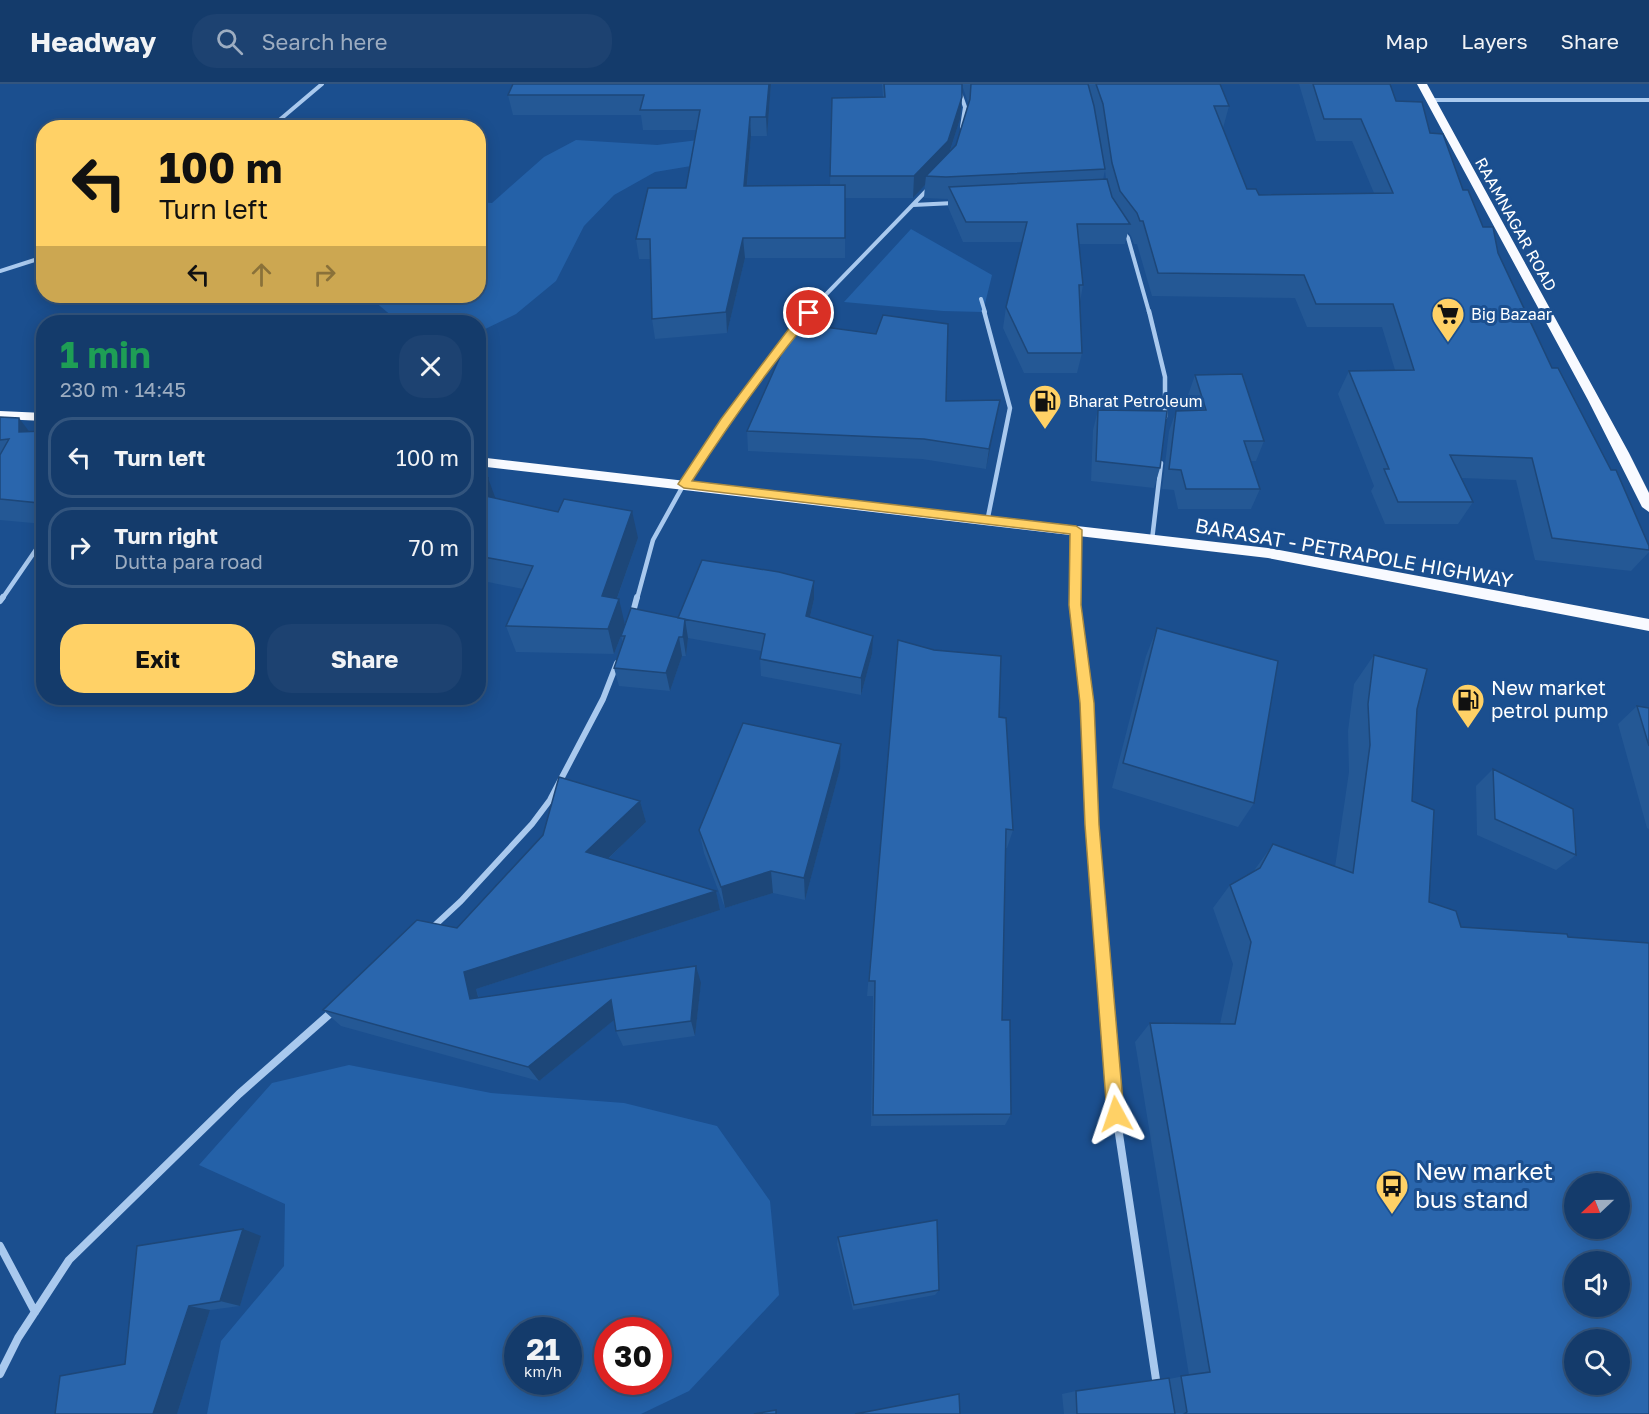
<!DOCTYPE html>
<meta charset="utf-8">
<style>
:root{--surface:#143b6b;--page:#1d4271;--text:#f1f3f6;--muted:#9dadc1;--line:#33557e;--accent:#ffd166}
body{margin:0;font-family:"Golos Text",sans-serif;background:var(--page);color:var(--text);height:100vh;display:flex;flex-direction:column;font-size:22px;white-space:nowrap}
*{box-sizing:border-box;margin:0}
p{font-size:20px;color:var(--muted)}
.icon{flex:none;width:33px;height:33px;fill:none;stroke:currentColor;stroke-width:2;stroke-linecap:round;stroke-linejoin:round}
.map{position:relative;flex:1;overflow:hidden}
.drawer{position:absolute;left:36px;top:231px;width:450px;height:390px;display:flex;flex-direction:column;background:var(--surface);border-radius:24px;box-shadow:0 3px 15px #0003,0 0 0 2px var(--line)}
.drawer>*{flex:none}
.banner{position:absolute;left:36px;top:36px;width:450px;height:183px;border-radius:24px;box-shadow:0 3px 15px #0003,0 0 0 2px var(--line);background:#ffd166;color:#111;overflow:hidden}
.needle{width:39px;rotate:248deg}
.fabs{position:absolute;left:1564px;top:1089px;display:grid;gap:12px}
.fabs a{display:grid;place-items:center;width:66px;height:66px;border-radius:50%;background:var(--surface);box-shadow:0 3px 15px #0003,0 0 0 2px var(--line);font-size:30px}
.speed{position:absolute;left:504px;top:1233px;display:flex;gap:12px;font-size:30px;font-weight:700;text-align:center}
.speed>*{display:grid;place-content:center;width:78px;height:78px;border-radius:50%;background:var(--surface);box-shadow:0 3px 15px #0003,0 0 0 2px var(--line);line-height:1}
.speed small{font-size:15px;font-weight:400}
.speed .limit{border:9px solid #d22;background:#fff;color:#111}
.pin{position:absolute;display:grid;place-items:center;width:51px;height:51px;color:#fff;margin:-26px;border:3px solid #fff;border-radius:50%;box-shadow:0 2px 6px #0007}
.me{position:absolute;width:66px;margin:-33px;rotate:355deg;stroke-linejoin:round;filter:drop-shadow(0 0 4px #0008)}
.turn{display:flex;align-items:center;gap:21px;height:126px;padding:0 24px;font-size:27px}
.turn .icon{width:78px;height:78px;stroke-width:2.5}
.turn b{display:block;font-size:42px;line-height:51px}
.lanes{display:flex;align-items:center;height:57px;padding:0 24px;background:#0003;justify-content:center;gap:30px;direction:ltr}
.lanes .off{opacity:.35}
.round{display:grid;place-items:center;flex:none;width:63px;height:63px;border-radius:24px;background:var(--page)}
.head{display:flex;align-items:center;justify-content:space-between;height:102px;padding:0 24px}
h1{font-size:36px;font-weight:700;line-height:45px;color:#1e9e55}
.primary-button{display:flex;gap:12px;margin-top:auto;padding:12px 24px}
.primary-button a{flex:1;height:69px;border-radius:24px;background:var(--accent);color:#111;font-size:24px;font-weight:700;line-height:69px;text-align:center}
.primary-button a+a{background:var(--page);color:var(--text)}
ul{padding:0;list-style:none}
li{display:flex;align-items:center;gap:18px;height:81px;margin:0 12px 9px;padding:0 12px;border:3px solid var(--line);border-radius:24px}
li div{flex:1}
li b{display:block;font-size:22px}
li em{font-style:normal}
header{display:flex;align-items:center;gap:36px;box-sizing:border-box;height:84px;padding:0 30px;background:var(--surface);border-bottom:2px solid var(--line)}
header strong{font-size:28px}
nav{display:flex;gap:33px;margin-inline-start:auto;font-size:21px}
.search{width:420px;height:54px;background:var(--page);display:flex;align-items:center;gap:15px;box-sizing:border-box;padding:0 21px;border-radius:24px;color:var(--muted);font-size:22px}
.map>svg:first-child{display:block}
.green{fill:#2461a8;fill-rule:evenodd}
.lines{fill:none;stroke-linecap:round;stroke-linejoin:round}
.minor-far3{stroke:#a9c9ee;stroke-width:4}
.minor-far2{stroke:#a9c9ee;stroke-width:4.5}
.minor-far1{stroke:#a9c9ee;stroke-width:6}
.minor{stroke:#a9c9ee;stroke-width:8}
.trunk{fill:#f8faff;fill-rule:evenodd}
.wall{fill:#245895;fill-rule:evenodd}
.shaded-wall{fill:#1d4779}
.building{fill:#2a66ad;stroke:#1d4779;stroke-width:1.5;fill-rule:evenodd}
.route{fill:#ffd166;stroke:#a68842;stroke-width:1.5}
.labels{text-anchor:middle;stroke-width:6;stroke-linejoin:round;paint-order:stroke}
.far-street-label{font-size:16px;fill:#fff;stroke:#1b4f8f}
.far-poi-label{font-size:16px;fill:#fff;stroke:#1b4f8f;text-anchor:start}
.street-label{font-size:20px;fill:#fff;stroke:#1b4f8f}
.poi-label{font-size:20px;fill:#fff;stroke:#1b4f8f;text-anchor:start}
.near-poi-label{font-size:24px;fill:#fff;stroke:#1b4f8f;text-anchor:start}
</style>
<header>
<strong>Headway</strong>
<div class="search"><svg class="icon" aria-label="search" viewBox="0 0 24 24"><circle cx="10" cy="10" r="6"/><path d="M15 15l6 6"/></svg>Search here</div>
<nav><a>Map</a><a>Layers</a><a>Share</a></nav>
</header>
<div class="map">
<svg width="1649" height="1330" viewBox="0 0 1649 1330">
<rect width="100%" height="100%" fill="#1b4f8f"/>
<path class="green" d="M707,55L739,74L655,88L614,111L584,142L556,197L516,230L479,248L478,238H399L368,212H478L479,118L492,119L544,73L576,56L657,61Z
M911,145L992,191L983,228L943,227L844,218Z
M349,981L491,1009L624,1019L717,1042L770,1117L779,1211L689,1307L641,1330H207L221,1257L284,1182L285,1120L199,1081L272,999ZM518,1246H568V1298H518ZM608,1246H658V1298H608Z"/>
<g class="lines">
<path class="minor-far3" d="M957,0L965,23L962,43
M1430,16H1649
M270,44L322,0
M913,121L954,119
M1122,146L1128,154L1149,228
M0,187L44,173
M981,215L985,228
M809,228L930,103"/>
<path class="minor-far2" d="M984,227L1010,324L987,438
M1149,227L1165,293V333
M1152,456L1161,379
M2,515L44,454
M637,515L653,456L684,400L725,338L794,244L811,227
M1075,515L1076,446"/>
<path class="minor-far1" d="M1075,513L1087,619L1092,741L1103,876
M0,517L3,513
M632,532L637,513
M433,843L461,817L532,740L550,716L603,615L617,579"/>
<path class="minor" d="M1103,874L1116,1030L1157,1302
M0,1162L35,1228
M0,1290L18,1254L69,1176L239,1010L333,927"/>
<path class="trunk" d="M1417,0H1427L1629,369L1649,409V428L1642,423L1588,316Z
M0,327L44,329V337L0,335Z
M478,373L1268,464L1649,535V547L1268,474L478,382Z"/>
</g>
<path class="wall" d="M771,0L767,52H751L747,102L830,101L832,14L883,13L882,0H1220L1229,22L1223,44L1247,105L1259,111L1374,109L1352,57H1316L1299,0H1390L1396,17L1430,49L1463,106L1483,143L1498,169L1552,284L1649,462V468L1631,487L1535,476L1516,396L1462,394L1473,418L1458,440H1385L1371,407L1374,402L1338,310L1349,287L1395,286L1382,243H1307L1295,214L1152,212L1137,160H1134L1131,152L1128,148L1125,160H1079L1083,201L1080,218L1082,269L1077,289H1024L1003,244L1006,223L1022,158H963L948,123V115L924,114L925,101L913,114H845V174H745L727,249L655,255L652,235L651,175H639L636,155L686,104L696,46H643L641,31H513L508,11ZM963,4L969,21L956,61L950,67L960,35ZM1105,86L1106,95L1103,96Z
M1195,291L1264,357L1256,377H1251L1260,405L1251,425H1178L1174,406L1162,405L1169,347L1176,327H1192L1188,311Z
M1000,316L986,385L922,375L748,367L747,347L946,317Z
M1098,326L1160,384L1154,404L1091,397L1093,346Z
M0,333L29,347H44V440L0,436Z
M478,393L495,414L638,454L617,515L625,541L814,515L810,533L872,570L861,611L761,592L760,575L761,567L688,554L686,572H682L670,607L619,602L614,584L623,559L621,552L614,570L516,568L506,542L523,505L478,496Z
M1157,544L1254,719L1238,743L1112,704L1146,572Z
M898,556L999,633L1013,746L1007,764H1006L1002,936L1011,1030L1005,1041L871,1042L873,912H867Z
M1374,571L1417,625L1412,717L1429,818L1461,843L1568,853L1649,1330H1064L1062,1310L1076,1307L1169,1295L1189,1291L1135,958L1150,939L1220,940L1233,880L1213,824L1230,801L1253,788L1273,760L1335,783L1349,688L1348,647L1354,600Z
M1637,622L1649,624V745L1647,744L1618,640Z
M841,660L840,685L805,816L773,809L725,824L704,769L699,746Z
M1493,685L1576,771L1556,786L1477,751L1476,702Z
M640,717L646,738L608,775L716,807L720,826L476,905L479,914L701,899L695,952L623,962L616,947L614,936L539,997L341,942L323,926L457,844Z
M261,1152L240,1222L210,1226L177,1330H55L125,1280Z
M838,1153L939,1206L935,1211L853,1226L837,1160Z"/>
<path class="shaded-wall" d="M769,0H771L767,52L766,33Z
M962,13L960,35L946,79L926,92L925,101L913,114L914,92Z
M750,33L751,52L745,122L744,102Z
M743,154L745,174L727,249L726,228Z
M1000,316L996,336L986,385L989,365Z
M19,334L37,358L19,348Z
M488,394L498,421L481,411Z
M632,427L638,454L609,537L602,512Z
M814,497V515L806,550V532Z
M619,515L625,541L614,570L608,545Z
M685,535L688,554L686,572L683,553Z
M873,552L872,570L861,611V594Z
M679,553L682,572L670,607L666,589Z
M841,660L840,685L805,816L804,794Z
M640,717L646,738L594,788L586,768Z
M771,787L773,809L725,824L721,803Z
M716,807L720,826L476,905L483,932L470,915L464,888Z
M696,882L701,899L695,952L691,937Z
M611,916L619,932L539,997L528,983Z
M243,1145L261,1152L240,1222L220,1217Z
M189,1222L210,1226L177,1330H153Z"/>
<path class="building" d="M513,0H769L766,33H750L744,102L845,101V154H743L726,228L652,235L650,155H636L648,104H686L700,26H640L644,11H508Z
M884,0H962V13L948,57L914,92H830L832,14L885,13Z
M971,0H1088L1094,22L1105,85L946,93L926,92L956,61L970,15Z
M1096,0H1220L1229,22H1214L1247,105H1256L1259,111L1393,109L1361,35H1324L1313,0H1390L1396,17L1422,18L1430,49L1443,50L1463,106H1468L1483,143H1493L1498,169L1552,284H1558L1611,386H1616L1649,462V466L1552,454L1532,374L1450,371L1473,418H1398L1384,385H1389L1349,287L1414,286L1393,220H1316L1304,191L1158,189L1143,137H1140L1137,129L1120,107L1112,79L1103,20Z
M1107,95L1112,113L1130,140H1077L1083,201H1079L1082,269H1028L1006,223L1027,138H966L949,103Z
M883,231L948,240L946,317L1000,316L989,365L924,355L747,347L795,239L876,250Z
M1242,290L1264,357H1244L1260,405H1186L1181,386L1169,385L1176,327L1206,326L1195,291Z
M1098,326L1167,327L1160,384L1096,377Z
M0,333L19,334V348L44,347V421H38L39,419L0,415V371L9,355L0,356Z
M478,393L488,394L481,411L558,428L564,415L632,427L602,512L619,515L608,545L506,542L533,482L478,472Z
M702,476L779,488L814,497L806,532L873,552L861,594L760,575L765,550L678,534Z
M631,524L685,535L683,553H679L666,589L614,584L625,552H621Z
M1157,544L1278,577L1254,719L1123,679Z
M898,556L934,566L1001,572L999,633L1006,634L1013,746L1006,745L1002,936H1010L1011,1030L873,1031L875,897H869Z
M1374,571L1427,585L1417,625L1412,717L1434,726L1429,818L1456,827L1461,843L1567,850L1568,853L1649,859V1330H1184L1187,1328L1181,1292L1210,1288L1150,939L1235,940L1251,858L1230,801L1260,784L1273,760L1353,789L1370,661L1368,620ZM1575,1100H1620V1144H1575ZM1575,1178H1620V1222H1575ZM1575,1256H1620V1300H1575Z
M1637,622L1649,624V662Z
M743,639L841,660L804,794L771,787L721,803L699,746Z
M1493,685L1573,725L1576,771L1495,735Z
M559,693L640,717L586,768L716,807L464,888L470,915L696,882L691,937L616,947L611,916L528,983L323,926L417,836L457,844L543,751Z
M937,1136L939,1206L854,1221L838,1153Z
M243,1145L220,1217L189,1222L153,1330H55L60,1292L125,1280L137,1162Z
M1169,1294L1175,1330H1077L1076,1307Z
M959,1310L960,1330H855Z
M776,1326V1330H754Z"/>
<path class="route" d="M806,227L814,229C770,283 730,338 692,397L1076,442L1082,446L1081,521L1094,619L1099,741L1124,1030L1122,1036L1116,1038L1110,1036L1107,1030L1085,741L1080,619L1069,521L1070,450L684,404L678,400L721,335L791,242Z"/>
<defs>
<symbol id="supermarket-pin" viewBox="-11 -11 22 30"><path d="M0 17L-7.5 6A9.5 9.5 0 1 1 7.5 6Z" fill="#ffd166" stroke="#1b4f8f"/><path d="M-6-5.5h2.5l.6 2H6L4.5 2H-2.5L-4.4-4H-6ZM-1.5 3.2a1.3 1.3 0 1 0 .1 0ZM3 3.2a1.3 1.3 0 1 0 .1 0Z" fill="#111"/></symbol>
<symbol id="fuel-pin" viewBox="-11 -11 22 30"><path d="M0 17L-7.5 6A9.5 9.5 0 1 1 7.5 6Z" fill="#ffd166" stroke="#1b4f8f"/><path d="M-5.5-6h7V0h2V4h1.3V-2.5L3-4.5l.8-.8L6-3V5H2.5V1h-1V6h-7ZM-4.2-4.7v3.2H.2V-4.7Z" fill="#111"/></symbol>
<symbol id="bus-pin" viewBox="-11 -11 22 30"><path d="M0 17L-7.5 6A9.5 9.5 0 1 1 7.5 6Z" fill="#ffd166" stroke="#1b4f8f"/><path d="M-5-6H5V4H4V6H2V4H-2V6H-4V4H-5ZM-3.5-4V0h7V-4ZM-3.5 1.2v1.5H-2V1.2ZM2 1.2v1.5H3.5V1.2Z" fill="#111"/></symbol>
</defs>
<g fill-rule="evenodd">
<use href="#supermarket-pin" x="1429" y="211" width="38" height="52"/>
<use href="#fuel-pin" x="1026" y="298" width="38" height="52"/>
<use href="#fuel-pin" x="1449" y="597" width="38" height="52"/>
<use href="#bus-pin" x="1373" y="1083" width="38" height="52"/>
</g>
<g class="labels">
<g class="far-street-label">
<text transform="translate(1516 140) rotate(61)" y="6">RAAMNAGAR ROAD</text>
</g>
<g class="far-poi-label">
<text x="1471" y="236">Big Bazaar</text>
<text x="1068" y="323">Bharat Petroleum</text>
</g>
<g class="street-label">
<text transform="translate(1354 469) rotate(10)" y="7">BARASAT - PETRAPOLE HIGHWAY</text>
</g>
<g class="poi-label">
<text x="1491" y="611">New market<tspan x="1491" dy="23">petrol pump</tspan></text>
</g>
<g class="near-poi-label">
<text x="1415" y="1096">New market<tspan x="1415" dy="28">bus stand</tspan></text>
</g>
</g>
</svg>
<div class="fabs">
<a><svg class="needle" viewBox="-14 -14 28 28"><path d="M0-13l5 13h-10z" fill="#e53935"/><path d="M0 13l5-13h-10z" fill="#9dadc1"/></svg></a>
<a><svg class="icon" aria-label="sound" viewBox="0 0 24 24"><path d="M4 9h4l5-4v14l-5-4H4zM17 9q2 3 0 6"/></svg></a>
<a><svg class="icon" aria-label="search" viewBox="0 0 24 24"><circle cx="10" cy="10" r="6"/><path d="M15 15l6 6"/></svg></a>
</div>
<div class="speed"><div>21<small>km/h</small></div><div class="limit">30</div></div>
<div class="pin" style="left:809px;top:229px;background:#d93025"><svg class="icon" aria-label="arrive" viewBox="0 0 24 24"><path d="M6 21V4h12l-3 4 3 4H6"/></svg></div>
<svg class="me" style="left:1116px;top:1030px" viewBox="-20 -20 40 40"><path d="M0-17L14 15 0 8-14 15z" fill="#ffd166" stroke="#fff" stroke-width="4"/></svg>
<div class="banner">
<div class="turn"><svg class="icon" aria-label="left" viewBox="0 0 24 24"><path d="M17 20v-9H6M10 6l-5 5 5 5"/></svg><div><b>100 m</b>Turn left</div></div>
<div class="lanes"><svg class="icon" aria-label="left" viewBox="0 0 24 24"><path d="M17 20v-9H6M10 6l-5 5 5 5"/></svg><svg class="icon off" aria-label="ahead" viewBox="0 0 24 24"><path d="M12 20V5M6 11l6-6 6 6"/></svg><svg class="icon off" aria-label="right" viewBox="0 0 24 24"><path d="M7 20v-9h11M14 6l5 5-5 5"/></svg></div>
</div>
<section class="drawer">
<div class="head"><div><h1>1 min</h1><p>230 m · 14:45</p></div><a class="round"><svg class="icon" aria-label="close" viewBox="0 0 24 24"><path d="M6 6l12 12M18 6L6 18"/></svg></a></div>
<ul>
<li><svg class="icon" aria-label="left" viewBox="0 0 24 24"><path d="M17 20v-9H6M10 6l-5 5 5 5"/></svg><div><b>Turn left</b></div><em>100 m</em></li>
<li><svg class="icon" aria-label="right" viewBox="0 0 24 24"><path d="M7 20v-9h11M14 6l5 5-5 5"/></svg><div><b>Turn right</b><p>Dutta para road</p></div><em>70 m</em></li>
</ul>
<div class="primary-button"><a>Exit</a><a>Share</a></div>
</section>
</div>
